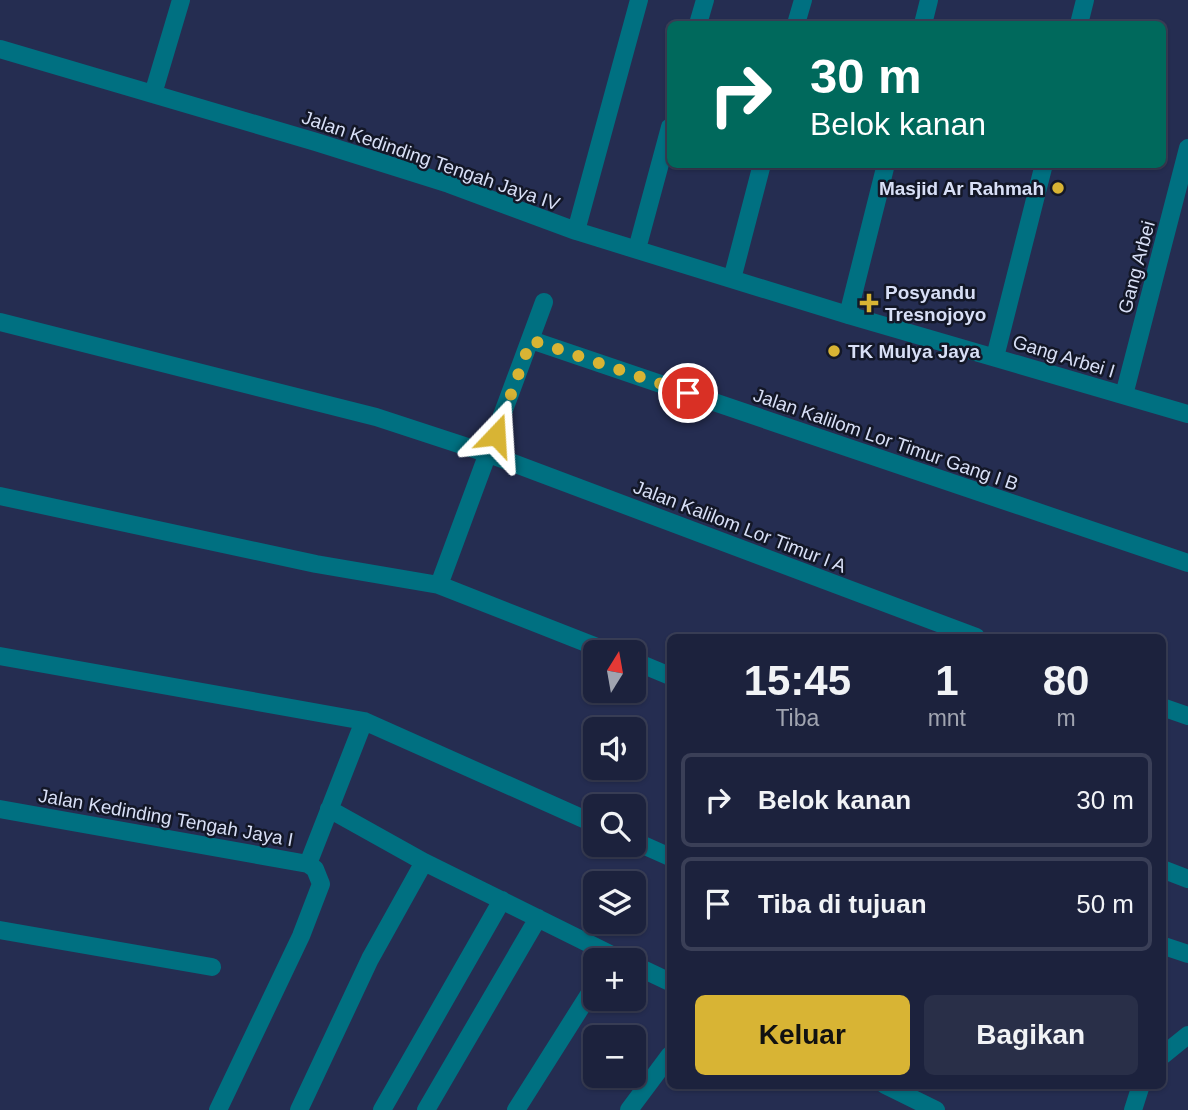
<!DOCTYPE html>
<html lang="id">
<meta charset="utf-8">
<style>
:root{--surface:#1c223d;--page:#292f48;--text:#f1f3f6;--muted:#a0a4b0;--line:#3a3f57;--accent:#d8b434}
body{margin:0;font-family:Helvetica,sans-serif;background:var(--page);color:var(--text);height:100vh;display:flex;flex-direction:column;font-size:26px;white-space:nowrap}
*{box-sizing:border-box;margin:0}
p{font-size:23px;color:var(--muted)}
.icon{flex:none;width:38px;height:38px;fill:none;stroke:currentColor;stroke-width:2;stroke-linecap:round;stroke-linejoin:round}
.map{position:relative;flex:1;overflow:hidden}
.side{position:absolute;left:667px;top:634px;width:499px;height:455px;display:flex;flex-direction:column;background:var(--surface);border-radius:10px;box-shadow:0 2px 5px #0004,0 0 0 2px var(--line)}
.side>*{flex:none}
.banner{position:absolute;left:667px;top:21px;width:499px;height:147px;border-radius:10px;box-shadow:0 2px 5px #0004,0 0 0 2px var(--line);background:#00695c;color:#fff;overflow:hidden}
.needle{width:46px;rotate:11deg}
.fabs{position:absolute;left:583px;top:640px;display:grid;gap:14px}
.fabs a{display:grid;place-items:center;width:63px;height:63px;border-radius:10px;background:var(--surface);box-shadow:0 2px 5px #0004,0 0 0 2px var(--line);font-size:35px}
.pin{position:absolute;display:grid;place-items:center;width:60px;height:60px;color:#fff;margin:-30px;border:4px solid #fff;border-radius:50%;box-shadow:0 2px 7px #0007}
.me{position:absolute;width:77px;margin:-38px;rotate:20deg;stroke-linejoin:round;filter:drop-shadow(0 0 5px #0008)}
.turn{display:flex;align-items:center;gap:24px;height:147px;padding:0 28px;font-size:32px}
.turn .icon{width:91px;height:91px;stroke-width:2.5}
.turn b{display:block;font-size:49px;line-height:60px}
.eta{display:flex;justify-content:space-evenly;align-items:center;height:119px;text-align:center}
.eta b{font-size:42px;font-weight:700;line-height:49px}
.primary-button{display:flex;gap:14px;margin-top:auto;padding:14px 28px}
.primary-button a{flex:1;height:80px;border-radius:10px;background:var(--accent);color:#111;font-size:28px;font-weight:700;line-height:80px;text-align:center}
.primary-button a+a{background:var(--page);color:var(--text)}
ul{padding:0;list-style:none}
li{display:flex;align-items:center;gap:21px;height:94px;margin:0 14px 10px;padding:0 14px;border:4px solid var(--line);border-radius:10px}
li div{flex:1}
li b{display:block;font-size:26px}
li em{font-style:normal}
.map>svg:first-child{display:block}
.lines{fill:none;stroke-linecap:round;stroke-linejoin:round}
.minor{stroke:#007081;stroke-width:18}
.route{stroke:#d8b434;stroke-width:12;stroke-dasharray:0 21.6}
.poi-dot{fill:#d8b434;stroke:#131727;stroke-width:2.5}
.labels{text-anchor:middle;stroke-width:5;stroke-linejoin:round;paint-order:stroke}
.street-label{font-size:19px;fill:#d8dff6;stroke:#131727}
.poi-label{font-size:19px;font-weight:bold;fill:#d8dff6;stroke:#131727;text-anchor:start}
</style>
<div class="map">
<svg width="1188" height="1110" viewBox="0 0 1188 1110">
<rect width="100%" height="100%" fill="#252d51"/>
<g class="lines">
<path class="minor" d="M698,24L705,0
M796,24L803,0
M923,24L929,0
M1079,24L1085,0
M0,49L316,142L449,184L576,231L848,315L1188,414
M153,94L181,0
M576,231L639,0
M637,249L670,127
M732,279L762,164
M848,315L886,164
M0,322L376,417L489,454L976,637
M531,340L1188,563
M995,357L1044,164
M1124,395L1188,148
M0,496L316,564L439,585L612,653
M439,585L544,302
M0,656L364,721L595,824
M634,661L670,676
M1162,707L1188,716
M0,809L308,864
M329,809L424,862L624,961
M634,841L670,857
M308,864L364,721
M1162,869L1188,879
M0,930L212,967
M1164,946L1188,954
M634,965L670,982
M1162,1056L1188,1035
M885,1085L936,1110
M218,1110L301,936L321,884L315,869L308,864
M299,1110L370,959L424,862
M382,1110L502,900
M426,1110L538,918
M516,1110L595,985
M629,1110L670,1055
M1133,1110L1141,1085"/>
</g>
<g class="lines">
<path class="route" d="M496,435L531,340L688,393"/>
</g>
<g class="poi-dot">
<circle cx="1058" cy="188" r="7"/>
<path d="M865.5 292.5h7v7h7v7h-7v7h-7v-7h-7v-7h7z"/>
<circle cx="834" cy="351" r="7"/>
</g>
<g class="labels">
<g class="street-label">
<text transform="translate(431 160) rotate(19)" y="7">Jalan Kedinding Tengah Jaya IV</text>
<text transform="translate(1136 267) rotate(-75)" y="7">Gang Arbei</text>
<text transform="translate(1064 356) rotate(17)" y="7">Gang Arbei I</text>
<text transform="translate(886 439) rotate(19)" y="7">Jalan Kalilom Lor Timur Gang I B</text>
<text transform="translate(740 526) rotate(21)" y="7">Jalan Kalilom Lor Timur I A</text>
<text transform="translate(166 817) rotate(10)" y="7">Jalan Kedinding Tengah Jaya I</text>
</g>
<g class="poi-label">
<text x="1044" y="195" text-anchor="end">Masjid Ar Rahmah</text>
<text x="885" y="299">Posyandu<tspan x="885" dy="22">Tresnojoyo</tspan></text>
<text x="848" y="358">TK Mulya Jaya</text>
</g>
</g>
</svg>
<div class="fabs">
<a><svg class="needle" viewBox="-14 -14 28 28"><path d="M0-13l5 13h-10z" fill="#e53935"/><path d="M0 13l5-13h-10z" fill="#a0a4b0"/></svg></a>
<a><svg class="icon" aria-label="sound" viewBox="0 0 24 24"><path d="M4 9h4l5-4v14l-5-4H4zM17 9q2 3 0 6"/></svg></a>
<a><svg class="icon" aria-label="search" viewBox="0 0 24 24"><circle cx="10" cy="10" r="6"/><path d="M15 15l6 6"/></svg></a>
<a><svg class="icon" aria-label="layers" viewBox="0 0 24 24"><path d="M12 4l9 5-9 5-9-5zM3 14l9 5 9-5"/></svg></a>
<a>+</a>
<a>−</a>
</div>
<div class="pin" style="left:688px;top:393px;background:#d93025"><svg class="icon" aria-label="arrive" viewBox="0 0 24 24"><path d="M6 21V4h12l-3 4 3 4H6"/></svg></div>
<svg class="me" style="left:496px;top:435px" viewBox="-20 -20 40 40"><path d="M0-17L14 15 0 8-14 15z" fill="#d8b434" stroke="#fff" stroke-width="4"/></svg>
<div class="banner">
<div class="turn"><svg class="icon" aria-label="right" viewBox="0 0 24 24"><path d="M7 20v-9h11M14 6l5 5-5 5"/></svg><div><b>30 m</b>Belok kanan</div></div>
</div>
<section class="side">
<div class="eta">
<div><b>15:45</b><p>Tiba</p></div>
<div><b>1</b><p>mnt</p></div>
<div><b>80</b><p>m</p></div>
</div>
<ul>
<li><svg class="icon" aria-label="right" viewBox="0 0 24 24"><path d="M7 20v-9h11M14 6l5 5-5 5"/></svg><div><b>Belok kanan</b></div><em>30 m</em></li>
<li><svg class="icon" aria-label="arrive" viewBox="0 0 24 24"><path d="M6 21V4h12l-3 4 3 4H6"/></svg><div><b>Tiba di tujuan</b></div><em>50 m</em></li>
</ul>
<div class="primary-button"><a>Keluar</a><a>Bagikan</a></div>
</section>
</div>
